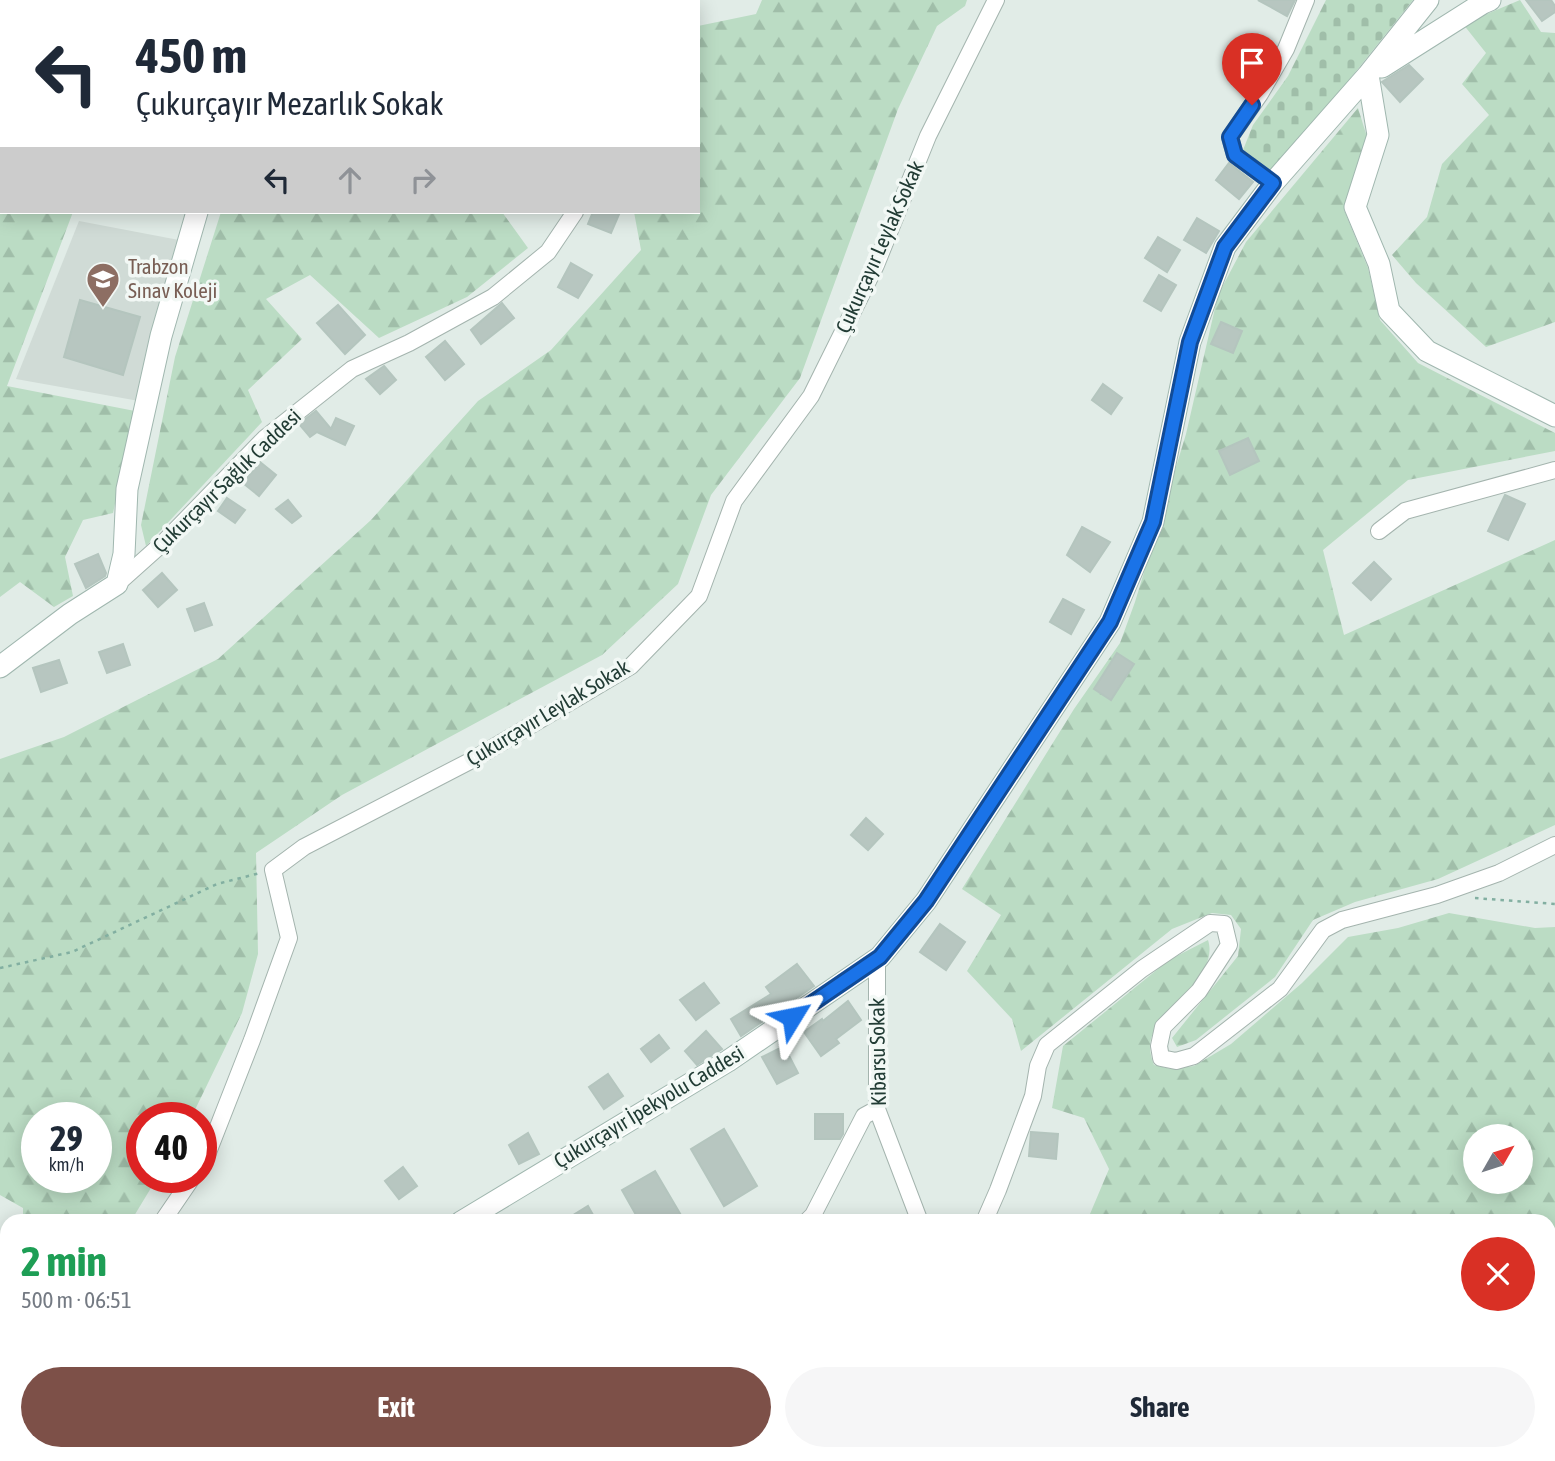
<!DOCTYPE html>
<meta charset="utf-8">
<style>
:root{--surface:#fff;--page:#f6f6f7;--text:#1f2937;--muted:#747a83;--accent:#7d5048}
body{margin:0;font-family:"Asap Condensed",sans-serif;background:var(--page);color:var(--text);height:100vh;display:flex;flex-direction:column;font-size:26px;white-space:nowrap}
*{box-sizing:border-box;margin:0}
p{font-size:23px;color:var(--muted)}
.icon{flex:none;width:38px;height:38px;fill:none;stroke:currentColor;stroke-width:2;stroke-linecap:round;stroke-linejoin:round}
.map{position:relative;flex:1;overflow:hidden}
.panel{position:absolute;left:0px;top:1214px;width:1556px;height:247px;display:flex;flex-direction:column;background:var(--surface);border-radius:21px 21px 0 0;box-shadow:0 4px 18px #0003}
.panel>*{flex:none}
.top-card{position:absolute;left:0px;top:0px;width:700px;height:214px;box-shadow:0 4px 18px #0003;background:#fff;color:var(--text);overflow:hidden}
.needle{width:46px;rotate:51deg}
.buttons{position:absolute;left:1463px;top:1124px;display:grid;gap:14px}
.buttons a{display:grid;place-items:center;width:70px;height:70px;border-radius:50%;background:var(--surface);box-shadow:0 4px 18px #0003;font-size:35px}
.speed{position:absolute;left:21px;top:1102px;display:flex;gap:14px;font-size:35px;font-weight:700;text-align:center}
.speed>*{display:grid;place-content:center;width:91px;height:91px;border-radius:50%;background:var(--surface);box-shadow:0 4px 18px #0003;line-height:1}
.speed small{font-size:18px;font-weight:400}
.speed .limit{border:10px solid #d22;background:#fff;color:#111}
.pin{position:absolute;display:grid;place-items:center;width:60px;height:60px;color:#fff;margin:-72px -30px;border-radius:50% 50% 50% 0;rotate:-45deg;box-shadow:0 0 7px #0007}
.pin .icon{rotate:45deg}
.me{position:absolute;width:77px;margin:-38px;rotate:55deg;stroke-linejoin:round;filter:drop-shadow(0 0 5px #0008)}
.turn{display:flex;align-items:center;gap:24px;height:147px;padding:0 21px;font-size:32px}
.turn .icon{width:91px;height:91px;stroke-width:2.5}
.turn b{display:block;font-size:49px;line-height:60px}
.lanes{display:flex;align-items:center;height:66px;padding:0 21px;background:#0003;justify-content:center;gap:35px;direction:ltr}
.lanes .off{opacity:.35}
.round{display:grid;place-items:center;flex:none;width:74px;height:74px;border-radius:37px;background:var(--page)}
.head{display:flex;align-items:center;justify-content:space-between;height:119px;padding:0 21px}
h1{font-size:42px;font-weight:700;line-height:52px;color:#1e9e55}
.button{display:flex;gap:14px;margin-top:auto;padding:14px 21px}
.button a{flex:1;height:80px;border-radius:42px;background:var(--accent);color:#fff;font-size:28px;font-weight:700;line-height:80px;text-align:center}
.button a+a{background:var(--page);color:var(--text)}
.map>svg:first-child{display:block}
.built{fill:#d0dbd6}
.forest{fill:url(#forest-firs);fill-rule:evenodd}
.cemetery{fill:url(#cemetery-stones)}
.building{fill:#b7c6c0;stroke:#b4c5be;stroke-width:2}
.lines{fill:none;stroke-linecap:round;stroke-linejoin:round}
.street-casing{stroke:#a4b4ae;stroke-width:18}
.secondary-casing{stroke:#a0b7af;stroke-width:23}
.path{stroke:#82afa1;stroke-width:2.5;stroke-dasharray:3.5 5;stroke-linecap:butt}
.street{stroke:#fff;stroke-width:16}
.secondary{stroke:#fff;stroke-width:21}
.route-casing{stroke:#114b97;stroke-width:18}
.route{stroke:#1a73e8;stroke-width:12}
.labels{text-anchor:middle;stroke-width:7;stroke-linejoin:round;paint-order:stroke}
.street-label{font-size:21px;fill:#223c35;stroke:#f2f8f5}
.education-label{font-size:21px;fill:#785e54;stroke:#f2f8f5;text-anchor:start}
</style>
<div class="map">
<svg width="1555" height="1461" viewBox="0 0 1555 1461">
<defs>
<pattern id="forest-firs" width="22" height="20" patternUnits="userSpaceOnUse" patternTransform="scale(1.75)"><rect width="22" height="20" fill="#bbdcc4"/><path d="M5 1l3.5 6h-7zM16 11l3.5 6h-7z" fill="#a0bea9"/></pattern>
<pattern id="cemetery-stones" width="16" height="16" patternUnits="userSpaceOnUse" patternTransform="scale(1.75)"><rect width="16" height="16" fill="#bbdcc4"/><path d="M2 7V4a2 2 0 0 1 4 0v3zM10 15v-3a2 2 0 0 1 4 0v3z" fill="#a0bea9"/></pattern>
</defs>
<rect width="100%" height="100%" fill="#e1ece7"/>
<path class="built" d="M79,221L179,240L139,401L16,379Z"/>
<path class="forest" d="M307,0H637L307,2Z
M762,0H967L965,6L937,26L898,109L800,378L711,495L678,584L602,655L342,795L256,853L258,954L242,1013L191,1118H142V1178H157L131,1221H23V1208L0,1195V759L64,737L218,659L371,520L478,401L551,350L641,250L634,212H698V26L756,14ZM37,1118H96V1178H37Z
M1520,0L1541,32L1555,33V322L1486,347L1416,283L1392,255L1427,217L1442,164L1489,115L1462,84L1486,53L1463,24Z
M1358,108L1367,137L1344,210L1368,268L1380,320L1418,363L1555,433V451L1408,480L1323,550L1344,635L1555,540V825L1438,879L1355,902L1313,920L1275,977L1196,1040L1177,1047L1172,1038L1238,956L1241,929L1231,915L1212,913L1172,929L1021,1051L1012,1019L967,971L1001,915L962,889L1074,709L1120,643L1135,602L1186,434L1218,295L1246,242Z
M0,171L2,212H73L7,386L135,411L113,513L83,520L65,557L73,596L54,607L20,582L0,597Z
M221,212H502L528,248L467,297L379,338L310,275L266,299L302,339L248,390L262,422L146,546L141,525L175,357Z
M1449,913L1535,928L1555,927V1246L1549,1247V1222L1087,1221L1109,1169L1084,1118L1052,1108L1063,1046L1169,960L1208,940C1221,980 1148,1012 1150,1048C1150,1053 1152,1060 1154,1065L1171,1069L1194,1066L1231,1044L1302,983L1348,937L1398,928ZM1475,1136H1521V1181H1475Z
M0,1437L7,1438V1454H64L57,1461H0Z
M316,1454H634L641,1461H312Z
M758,1454H902L900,1461H735Z
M958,1454H1122L1137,1461H957Z"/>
<path class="cemetery" d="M1326,0H1413L1281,165L1268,170L1243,150L1253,125L1288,76Z"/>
<path class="building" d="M1258,0H1295L1287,16Z
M1526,0H1551L1555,6V12L1542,21Z
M1252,42L1270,55L1258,77L1237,69Z
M1409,65L1423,79L1400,102L1382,82Z
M1229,163L1253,182L1239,199L1216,180Z
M593,212H620L611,233L588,224Z
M1197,218L1219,231L1206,253L1184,240Z
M1158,237L1180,250L1167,272L1145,258Z
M571,263L592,275L578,298L558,287Z
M1159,275L1176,285L1161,311L1144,301Z
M80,300L140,317L123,375L64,357Z
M502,303L514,318L481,344L471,330Z
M338,305L365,335L345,354L317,323Z
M1221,322L1242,331L1233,353L1211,344Z
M445,341L464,364L445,380L426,357Z
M384,366L396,380L380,394L366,379Z
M1103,384L1122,398L1111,414L1092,400Z
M316,411L331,429L336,418L354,426L345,445L317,432L310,437L299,424Z
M1248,438L1259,461L1230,475L1219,451Z
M260,462L276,475L259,496L243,483Z
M1505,495L1525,504L1508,540L1488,531Z
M227,498L245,510L235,523L218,511Z
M288,500L301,516L292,523L276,509Z
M1082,527L1110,542L1090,572L1067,555Z
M98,554L106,573L105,576L86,588L75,564Z
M1374,562L1391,579L1371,600L1353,583Z
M162,573L177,590L158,607L143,590Z
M1063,599L1084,610L1071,634L1050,622Z
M204,603L212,625L195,631L187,609Z
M123,644L130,665L107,673L99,652Z
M1117,653L1134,664L1111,700L1094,689Z
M59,660L67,683L41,692L33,668Z
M866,818L883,834L868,850L851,835Z
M940,924L965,942L946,970L920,952Z
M797,964L814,986L741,1036L731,1019L771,994L766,987Z
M704,983L719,1003L696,1020L680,1000Z
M848,1001L861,1020L836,1039L839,1043L821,1056L804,1032L822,1019L823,1021Z
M706,1031L722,1049L697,1065L685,1051Z
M659,1035L669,1048L651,1062L641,1049Z
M784,1046L798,1073L777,1084L762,1057Z
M608,1074L623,1096L604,1109L589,1087Z
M815,1114H843V1134L840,1139H815Z
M724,1129L757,1186L724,1206L691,1149Z
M1031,1132L1058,1134L1056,1159L1029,1156Z
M528,1133L539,1154L519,1164L509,1145Z
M403,1167L417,1186L399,1199L385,1181Z
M655,1171L685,1222H640L622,1190Z
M588,1206L597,1222H562Z"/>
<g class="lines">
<defs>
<path id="street" d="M53,2L55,0
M670,2L671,0
M0,70L2,67
M1273,183L1235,155L1230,137L1260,94L1286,49L1306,0
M1379,531L1405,511L1555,470
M117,584L164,542L265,438L352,369L409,343L493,297L548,252L575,212
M877,958V1109L920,1222
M201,1163L207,1155L252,1040L289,938L273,870L304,847L472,760L631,666L699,596L734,501L811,396L876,265L928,136L996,0
M162,1222L192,1178
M806,1222L813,1215L864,1116L877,1109
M984,1222L998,1190L1033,1096L1038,1066L1047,1045L1142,969L1210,923L1224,924L1229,945L1199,991L1163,1027L1159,1046L1161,1058L1176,1061L1194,1056L1280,989L1323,930L1342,920L1437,895L1499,873L1555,845
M1549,1266L1555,1264
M0,1398L7,1392
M1549,1413L1555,1408
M0,1420L7,1419
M241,1454L242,1461
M520,1461L524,1454
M1499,1461L1506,1454"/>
<path id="secondary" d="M275,2V0
M1382,67L1483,3L1490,0
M1368,75L1378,135L1355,207L1379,264L1389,311L1427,351L1555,416
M0,667L70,614L117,584L124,554L127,489L161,336L197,212
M461,1222L728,1061L880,957L926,901L1110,622L1153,522L1190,342L1225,247L1273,183L1368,75L1428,0
M187,1461L192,1454"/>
</defs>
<use href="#street" class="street-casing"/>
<use href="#secondary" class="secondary-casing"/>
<path class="path" d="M1475,898L1555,904
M0,968L72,952L217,884L260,873"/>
<use href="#street" class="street"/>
<use href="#secondary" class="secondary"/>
</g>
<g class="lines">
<defs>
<path id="route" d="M792,1017L880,957L926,901L1110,622L1153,522L1190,342L1225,247L1273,183L1235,155L1230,137L1252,105"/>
</defs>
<use href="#route" class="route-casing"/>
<use href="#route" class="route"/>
</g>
<defs>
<symbol id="school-pin" viewBox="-11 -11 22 30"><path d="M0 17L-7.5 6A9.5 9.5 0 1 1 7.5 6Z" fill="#8d6e63" stroke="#f2f8f5"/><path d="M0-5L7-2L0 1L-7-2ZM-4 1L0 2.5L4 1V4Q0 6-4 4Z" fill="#fff"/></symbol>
</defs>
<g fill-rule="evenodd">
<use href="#school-pin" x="84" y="260" width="38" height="52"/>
</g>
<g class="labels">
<g class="street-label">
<text transform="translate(880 247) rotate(-66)" y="7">Çukurçayır Leylak Sokak</text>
<text transform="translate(227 481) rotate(-44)" y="7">Çukurçayır Sağlık Caddesi</text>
<text transform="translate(548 713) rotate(-31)" y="7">Çukurçayır Leylak Sokak</text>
<text transform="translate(878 1052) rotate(-91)" y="7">Kibarsu Sokak</text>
<text transform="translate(649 1107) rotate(-31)" y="7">Çukurçayır İpekyolu Caddesi</text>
</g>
<g class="education-label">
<text x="128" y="274">Trabzon<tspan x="128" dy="24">Sınav Koleji</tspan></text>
</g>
</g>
</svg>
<div class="buttons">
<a><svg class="needle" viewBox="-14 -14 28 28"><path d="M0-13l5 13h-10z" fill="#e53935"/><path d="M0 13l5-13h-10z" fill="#747a83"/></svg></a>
</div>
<div class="speed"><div>29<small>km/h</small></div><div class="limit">40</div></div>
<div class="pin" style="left:1252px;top:105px;background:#d93025"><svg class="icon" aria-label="arrive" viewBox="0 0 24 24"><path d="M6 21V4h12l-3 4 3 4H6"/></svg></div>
<svg class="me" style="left:792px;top:1017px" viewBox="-20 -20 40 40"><path d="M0-17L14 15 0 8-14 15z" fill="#1a73e8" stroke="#fff" stroke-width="4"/></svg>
<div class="top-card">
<div class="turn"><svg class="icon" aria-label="left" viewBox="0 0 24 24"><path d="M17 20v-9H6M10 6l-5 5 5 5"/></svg><div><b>450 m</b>Çukurçayır Mezarlık Sokak</div></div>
<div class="lanes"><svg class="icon" aria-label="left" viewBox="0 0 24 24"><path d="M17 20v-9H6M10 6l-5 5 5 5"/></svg><svg class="icon off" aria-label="ahead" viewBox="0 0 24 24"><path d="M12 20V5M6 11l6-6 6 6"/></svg><svg class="icon off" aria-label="right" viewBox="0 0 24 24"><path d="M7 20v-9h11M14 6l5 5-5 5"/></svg></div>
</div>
<section class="panel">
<div class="head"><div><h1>2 min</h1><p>500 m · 06:51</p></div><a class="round" style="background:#d93025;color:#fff"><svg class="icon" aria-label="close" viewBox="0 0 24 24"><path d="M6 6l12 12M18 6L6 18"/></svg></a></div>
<div class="button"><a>Exit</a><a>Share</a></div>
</section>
</div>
